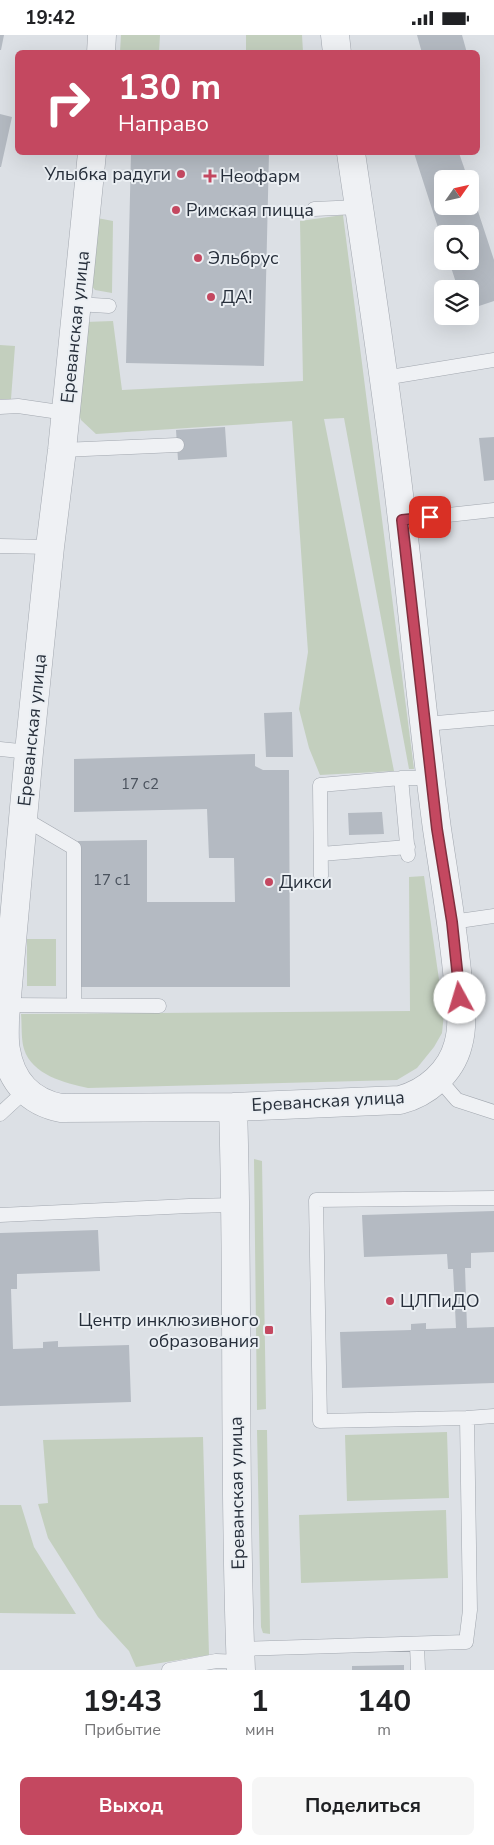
<!DOCTYPE html>
<html lang="ru">
<meta charset="utf-8">
<style>
:root{--surface:#fff;--page:#f6f6f6;--text:#202124;--muted:#757577;--accent:#c44860}
body{margin:0;font-family:"Nunito Sans",sans-serif;background:var(--page);color:var(--text);height:100vh;display:flex;flex-direction:column;font-size:19px;white-space:nowrap}
*{box-sizing:border-box;margin:0}
p{font-size:16px;color:var(--muted)}
.icon{flex:none;width:28px;height:28px;fill:none;stroke:currentColor;stroke-width:2;stroke-linecap:round;stroke-linejoin:round}
.map{position:relative;height:1635px;overflow:hidden}
.panel{display:flex;flex-direction:column;background:var(--surface);flex:1}
.panel>*{flex:none}
.guide{position:absolute;left:15px;top:15px;width:465px;height:105px;border-radius:8px;box-shadow:0 5px 20px #0002;background:#c44860;color:#fff;overflow:hidden}
.needle{width:32px;rotate:56deg}
.tools{position:absolute;left:434px;top:135px;display:grid;gap:10px}
.tools a{display:grid;place-items:center;width:45px;height:45px;border-radius:8px;background:var(--surface);box-shadow:0 5px 20px #0002;font-size:25px}
.pin{position:absolute;display:grid;place-items:center;width:42px;height:42px;color:#fff;margin:-21px;border-radius:10px;box-shadow:0 2px 8px #0006}
.me{position:absolute;width:55px;margin:-28px;rotate:354deg;stroke-linejoin:round;filter:drop-shadow(0 0 4px #0008)}
.turn{display:flex;align-items:center;gap:18px;height:105px;padding:0 20px;font-size:22px}
.turn .icon{width:65px;height:65px;stroke-width:2.5}
.turn b{display:block;font-size:35px;line-height:42px}
.eta{display:flex;justify-content:space-evenly;align-items:center;height:85px;text-align:center}
.eta b{font-size:30px;font-weight:700;line-height:35px}
.button{display:flex;gap:10px;margin-top:auto;padding:10px 20px}
.button a{flex:1;height:58px;border-radius:8px;background:var(--accent);color:#fff;font-size:20px;font-weight:700;line-height:58px;text-align:center}
.button a+a{background:var(--page);color:var(--text)}
.status{display:flex;justify-content:space-between;align-items:center;height:35px;padding:0 25px;background:var(--surface);direction:ltr}
.status svg{height:14px;fill:currentColor}
.map>svg:first-child{display:block}
.green{fill:#c3cfbe}
.building{fill:#b4bac2}
.lines{fill:none;stroke-linecap:round;stroke-linejoin:round}
.lane-casing{stroke:#a2a7af;stroke-width:15}
.street-casing{stroke:#a2a7af;stroke-width:29}
.lane{stroke:#eff1f4;stroke-width:14}
.street{stroke:#eff1f4;stroke-width:28}
.route-casing{stroke:#7f2f3e;stroke-width:12}
.route{stroke:#c44860;stroke-width:9}
.poi-dot{fill:#c44860;stroke:#ebeff3;stroke-width:2}
.labels{text-anchor:middle;stroke-width:4;stroke-linejoin:round;paint-order:stroke}
.number-label{font-size:15px;fill:#4a525d}
.poi-label{font-size:18px;fill:#272f3b;stroke:#ebeff3;text-anchor:start}
.street-label{font-size:18px;fill:#272f3b;stroke:#ebeff3}
</style>
<div class="status"><b>19:42</b><svg viewBox="0 0 49 12"><path d="M0 12V9h3v3zM5 12V6h3v6zM10 12V3h3v9zM15 12V0h3v12zM26 1h20v11H26zM47 4h2v5h-2z"/></svg></div>
<div class="map">
<svg width="494" height="1635" viewBox="0 0 494 1635">
<rect width="100%" height="100%" fill="#dce0e5"/>
<path class="green" d="M121,0H160L159,17H120Z
M246,0H302L303,17H246Z
M343,180L414,734H409L344,383L324,384L394,736L320,740L309,713L299,674L308,617L292,386L96,399L81,385L75,368L85,287L113,286L122,355L303,346L300,186Z
M97,183L113,186L112,258L95,255L83,241Z
M0,310L15,311L11,364H0Z
M424,841L444,979L442,998L434,1012L417,1033L397,1045L88,1053C65,1048 32,1040 24,1014C21,1004 22,990 21,979L410,976L409,842Z
M27,904H56V951H27Z
M254,1124L262,1126L266,1374L257,1375Z
M257,1395H267L270,1599L263,1598L261,1592Z
M447,1397L449,1463L347,1466L345,1400Z
M203,1402L209,1620L136,1632L129,1616L98,1582L48,1503L38,1469L48,1468L43,1405Z
M0,1470H21L34,1512L76,1579L0,1578Z
M446,1475L448,1543L301,1548L299,1480Z"/>
<path class="building" d="M0,0H4L1,15H0Z
M417,0H462L467,18H422Z
M0,79L12,82L1,132H0Z
M131,118H269L264,331L126,328Z
M414,118H459L468,144H442V171H470V152L494,225V266L470,274V254H458L449,226H470V199H442V205Z
M225,392L227,422L178,425L176,395Z
M494,402V445L484,446L479,403Z
M292,677L293,722H266L264,678Z
M255,719V731L263,735H289L290,952H78V806L147,805V867H235L234,823H209L207,774L74,777V724Z
M382,777L384,799L349,800L348,778Z
M494,1176V1217L471,1218V1233H465L467,1293L494,1292V1348L342,1353L340,1297L411,1295V1289L426,1288V1294L456,1293L453,1234H448L447,1219L364,1222L362,1180Z
M98,1195L100,1236L17,1239V1254H11L13,1314L43,1313V1307L58,1306V1312L129,1310L131,1367L0,1371V1198Z
M404,1630V1635H352V1631Z"/>
<g class="lines">
<defs>
<path id="lane" d="M314,174L359,172
M77,269L109,271
M384,343L494,325
M0,372L18,371L66,378
M62,415L177,410
M402,485L494,475
M0,511L50,512
M425,689L494,683
M0,714L29,717
M401,743L408,820
M23,783L74,813V970
M321,819L408,812
M321,841L320,750L401,743H431
M452,887L494,881
M6,970L159,971
M438,1043L457,1065L494,1077
M0,1079L25,1056
M0,1180L189,1171L236,1170
M467,1383L320,1386L316,1165L494,1163
M417,1610L418,1635
M241,1614L466,1607L470,1575L467,1383L494,1381
M169,1635L216,1626L241,1627"/>
<path id="street" d="M335,0L337,18
M101,18L102,0
M92,118L62,415L50,512L29,717L5,984C5,994 4,1005 6,1015C11,1046 30,1067 61,1073L233,1072L400,1065C427,1058 451,1037 458,1010C465,986 459,960 457,936C452,888 444,841 437,794C423,691 414,588 402,485C388,362 369,240 351,118
M233,1072C239,1259 233,1447 241,1635"/>
</defs>
<use href="#lane" class="lane-casing"/>
<use href="#street" class="street-casing"/>
<use href="#lane" class="lane"/>
<use href="#street" class="street"/>
</g>
<g class="lines">
<defs>
<path id="route" d="M430,482L402,485L437,794L452,887L460,963"/>
</defs>
<use href="#route" class="route-casing"/>
<use href="#route" class="route"/>
</g>
<g class="poi-dot">
<circle cx="181" cy="139" r="5"/>
<path d="M207.5 133.5h5v5h5v5h-5v5h-5v-5h-5v-5h5z"/>
<circle cx="176" cy="175" r="5"/>
<circle cx="198" cy="223" r="5"/>
<circle cx="211" cy="262" r="5"/>
<circle cx="269" cy="847" r="5"/>
<circle cx="390" cy="1266" r="5"/>
<rect x="264" y="1290" width="10" height="10" rx="2.5"/>
</g>
<g class="labels">
<g class="number-label">
<text x="140" y="754">17 с2</text>
<text x="112" y="850">17 с1</text>
</g>
<g class="poi-label">
<text x="171" y="145" text-anchor="end">Улыбка радуги</text>
<text x="220" y="147">Неофарм</text>
<text x="186" y="181">Римская пицца</text>
<text x="208" y="229">Эльбрус</text>
<text x="221" y="268">ДА!</text>
<text x="279" y="853">Дикси</text>
<text x="400" y="1272">ЦЛПиДО</text>
<text x="259" y="1291" text-anchor="end">Центр инклюзивного<tspan x="259" dy="21">образования</tspan></text>
</g>
<g class="street-label">
<text transform="translate(75 292) rotate(-84)" y="6">Ереванская улица</text>
<text transform="translate(32 695) rotate(-84)" y="6">Ереванская улица</text>
<text transform="translate(328 1066) rotate(-3)" y="6">Ереванская улица</text>
<text transform="translate(237 1458) rotate(-91)" y="6">Ереванская улица</text>
</g>
</g>
</svg>
<div class="tools">
<a><svg class="needle" viewBox="-14 -14 28 28"><path d="M0-13l5 13h-10z" fill="#e53935"/><path d="M0 13l5-13h-10z" fill="#757577"/></svg></a>
<a><svg class="icon" aria-label="search" viewBox="0 0 24 24"><circle cx="10" cy="10" r="6"/><path d="M15 15l6 6"/></svg></a>
<a><svg class="icon" aria-label="layers" viewBox="0 0 24 24"><path d="M12 4l9 5-9 5-9-5zM3 14l9 5 9-5"/></svg></a>
</div>
<div class="pin" style="left:430px;top:482px;background:#d93025"><svg class="icon" aria-label="arrive" viewBox="0 0 24 24"><path d="M6 21V4h12l-3 4 3 4H6"/></svg></div>
<svg class="me" style="left:460px;top:963px" viewBox="-20 -20 40 40"><circle r="19" fill="#fff"/><path d="M0-13L10 11 0 6-10 11z" fill="#c44860"/></svg>
<div class="guide">
<div class="turn"><svg class="icon" aria-label="right" viewBox="0 0 24 24"><path d="M7 20v-9h11M14 6l5 5-5 5"/></svg><div><b>130 m</b>Направо</div></div>
</div>
</div>
<section class="panel">
<div class="eta">
<div><b>19:43</b><p>Прибытие</p></div>
<div><b>1</b><p>мин</p></div>
<div><b>140</b><p>m</p></div>
</div>
<div class="button"><a>Выход</a><a>Поделиться</a></div>
</section>
